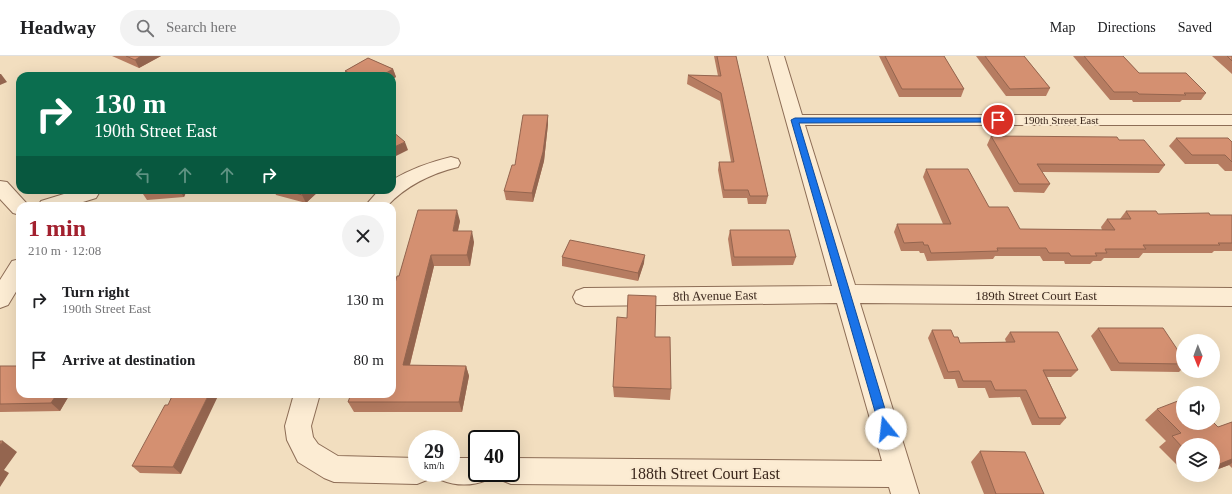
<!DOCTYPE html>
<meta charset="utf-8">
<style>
:root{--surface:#fff;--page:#f2f2f2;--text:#202124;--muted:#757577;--line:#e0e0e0;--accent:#a2202e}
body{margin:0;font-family:"Times New Roman",serif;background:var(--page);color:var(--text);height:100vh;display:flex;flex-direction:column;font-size:15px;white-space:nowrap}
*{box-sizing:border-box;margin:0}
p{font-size:13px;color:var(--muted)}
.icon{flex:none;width:22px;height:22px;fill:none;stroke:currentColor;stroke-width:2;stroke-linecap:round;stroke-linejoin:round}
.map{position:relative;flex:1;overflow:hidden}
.side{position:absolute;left:16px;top:146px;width:380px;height:196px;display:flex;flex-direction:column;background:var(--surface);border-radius:12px;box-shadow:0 4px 16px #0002}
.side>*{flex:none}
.banner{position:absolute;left:16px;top:16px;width:380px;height:122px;border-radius:12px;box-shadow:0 4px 16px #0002;background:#0b6e4f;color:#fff;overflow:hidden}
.needle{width:26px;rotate:179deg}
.controls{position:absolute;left:1176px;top:278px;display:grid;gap:8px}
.controls a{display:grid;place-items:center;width:44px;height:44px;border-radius:50%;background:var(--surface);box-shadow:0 4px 16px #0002;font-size:20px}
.speed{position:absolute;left:408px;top:374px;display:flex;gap:8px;font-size:20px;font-weight:700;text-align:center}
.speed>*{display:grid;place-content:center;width:52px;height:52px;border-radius:50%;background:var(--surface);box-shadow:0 4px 16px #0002;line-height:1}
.speed small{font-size:10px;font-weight:400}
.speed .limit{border:2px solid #111;border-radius:6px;background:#fff;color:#111}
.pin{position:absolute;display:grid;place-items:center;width:34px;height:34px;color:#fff;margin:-17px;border:2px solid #fff;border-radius:50%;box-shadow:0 1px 4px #0007}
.me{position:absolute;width:44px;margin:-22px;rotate:344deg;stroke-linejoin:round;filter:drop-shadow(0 0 3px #0008)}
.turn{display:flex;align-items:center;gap:14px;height:84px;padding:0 12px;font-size:18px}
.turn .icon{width:52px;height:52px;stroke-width:2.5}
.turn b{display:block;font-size:28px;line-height:34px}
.lanes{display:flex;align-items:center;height:38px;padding:0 12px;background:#0003;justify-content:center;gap:20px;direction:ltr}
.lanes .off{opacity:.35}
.round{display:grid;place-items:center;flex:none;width:42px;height:42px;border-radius:21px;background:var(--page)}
.overview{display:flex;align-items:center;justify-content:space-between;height:68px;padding:0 12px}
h1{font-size:24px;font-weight:800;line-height:30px;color:var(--accent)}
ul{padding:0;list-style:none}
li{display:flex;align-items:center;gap:12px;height:60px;padding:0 12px}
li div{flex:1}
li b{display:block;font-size:15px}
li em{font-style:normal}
header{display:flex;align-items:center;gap:24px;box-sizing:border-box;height:56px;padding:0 20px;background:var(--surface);border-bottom:1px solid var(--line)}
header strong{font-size:19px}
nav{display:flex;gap:22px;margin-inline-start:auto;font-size:14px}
.search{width:280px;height:36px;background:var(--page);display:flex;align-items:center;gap:10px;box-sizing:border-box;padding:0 14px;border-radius:22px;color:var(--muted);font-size:15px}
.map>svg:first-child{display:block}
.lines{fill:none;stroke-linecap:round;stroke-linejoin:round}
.minor-casing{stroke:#8d6d56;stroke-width:2}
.minor{fill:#fcecd3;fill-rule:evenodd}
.wall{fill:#b67c61}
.shaded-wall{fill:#94654f}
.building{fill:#d49071;stroke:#94654f}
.route{fill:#1a73e8;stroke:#114b97}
.labels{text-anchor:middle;stroke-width:4;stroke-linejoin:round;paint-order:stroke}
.far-street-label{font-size:11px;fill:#3b271c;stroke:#f9e9d0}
.street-label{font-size:13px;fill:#3b271c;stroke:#f9e9d0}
.near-street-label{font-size:16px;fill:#3b271c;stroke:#f9e9d0}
</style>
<header>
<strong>Headway</strong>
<div class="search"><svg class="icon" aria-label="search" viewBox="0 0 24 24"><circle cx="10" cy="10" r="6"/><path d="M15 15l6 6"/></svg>Search here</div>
<nav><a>Map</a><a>Directions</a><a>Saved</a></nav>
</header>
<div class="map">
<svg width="1232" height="438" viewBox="0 0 1232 438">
<rect width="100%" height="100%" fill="#f2debf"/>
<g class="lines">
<defs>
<path id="minor" d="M768,0H784L802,59H1232V69H805L855,229L1232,232V250L860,247L919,438H891L889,431L511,428L501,424L498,417H511V402L882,405L837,247L584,250L576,247L573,241L576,235L584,232L832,230Z
M451,101L458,103L460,107L458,111C430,118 407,129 387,150H365L379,134H392V124C411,113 430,106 451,101Z
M0,125L7,126L29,150H20V159L13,157L0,143Z
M77,134H97L99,137L96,142L70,150H38L41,145Z
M20,203V229L8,249L0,252V224L12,205Z
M294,338H320L311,370L313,381L318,388L338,400L417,402V417H430L427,424L417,428L334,426L324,422L298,406L287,384L285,370Z
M451,402H477V417H490L487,424C472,430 456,430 441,424L438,417H451Z"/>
</defs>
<use href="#minor" class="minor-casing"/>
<use href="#minor" class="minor"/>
</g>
<path class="wall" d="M112,0H161L139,12Z
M714,0H736L768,140L766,148H748L747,142H723L718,114L719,106H731L720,45L687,28L688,19L718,20Z
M879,0H944L964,33L961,41H899Z
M976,0H1024L1050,32L1046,40H1006Z
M1073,0H1123L1139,17L1206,37L1201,44H1182L1180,46H1133L1132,44H1110Z
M1212,0H1232V18Z
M368,2L393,13L396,21L392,23V20H346L345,15Z
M548,59V68L544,105L533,146L506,144L504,135L515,109Z
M991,80L1119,84L1165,109L1159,117L1042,116L1050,128L1044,137L1014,136L987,89Z
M1176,82L1232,86V115H1225L1218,108H1185L1169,90Z
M926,113L989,151L1020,173L1102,174L1101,171L1107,163H1120L1126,155L1158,158L1210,159H1232V195H1214L1212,197H1143L1139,202H1104L1101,205H1093L1090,208H1065L1064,205H1043L1040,200H995L993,203L927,205L924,197H920L919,195H901L894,176L897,168H943L923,121Z
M142,134H187L184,141L147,144L141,135Z
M274,134H320L306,147L276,139Z
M460,165L458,175L474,186L470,210H434L410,309L466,310L469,320L462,356H354L348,346L392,338L399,220Z
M730,174L796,201L793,209L732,210L728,183Z
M562,201L644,207L638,225L562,210Z
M1098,272L1183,302V312L1179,316L1111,315L1091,280Z
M932,274L954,281L960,287L1006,286L1005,283L1010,276L1078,314L1071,321H1047L1066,362L1060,369H1032L1020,341L989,342L985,332H958L955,323H944L928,282Z
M655,281L671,333L670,344L614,341L613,331Z
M0,310L70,338L60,355L1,356H0Z
M168,349L181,418L140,417L132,410Z
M1157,353L1218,371L1232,366V412L1229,409L1213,415V389H1183V411L1180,412L1159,391L1166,385L1145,364Z
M980,395L1044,438H984L971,406Z"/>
<path class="shaded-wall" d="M141,0H161L139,12L135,4Z
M393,13L396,21L392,23V20H381Z
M0,18H1L7,26L0,29Z
M548,59V68L544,105L533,146L532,137Z
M405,86L408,94L392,102V92Z
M179,134H187L184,141Z
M307,134H320L306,147L302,139Z
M457,154L460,165L455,186L453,175Z
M472,175L474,186L470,210L467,199Z
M431,199L434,210L407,320L403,309Z
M645,199L644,207L638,225V217Z
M466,310L469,320L462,356L459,346Z
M57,338H70L60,355L51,347Z
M209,338H219L181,418L173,411Z
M3,385L17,396L4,414L9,417L0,431V389Z
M1232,403V407L1229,409L1213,415V412L1217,409Z"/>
<path class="building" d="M126,0H141L135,4Z
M717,0H736L768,140H750L748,134H724L719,106H734L721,37L688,19L721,20Z
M885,0H944L964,33H902Z
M985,0H1024L1050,32L1010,33Z
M1084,0H1123L1139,17H1186L1206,37H1184L1186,39L1139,38L1137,36H1114Z
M1227,0H1232V5Z
M368,2L393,13L381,20H355L345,15Z
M523,59H548L543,96L532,137L504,135L512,109H515Z
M392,75L405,86L392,92Z
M991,80L1117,81L1119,84H1144L1165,109L1037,108L1050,128H1019Z
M1176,82H1228L1232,86V106L1225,99H1192Z
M926,113H968L989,151H1008L1020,173L1115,174L1107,163H1131L1126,155H1156L1158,158L1209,157L1210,159H1232V187H1218L1220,189H1143L1146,193H1105L1107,197H1095L1097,200H1071L1069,197H1049L1046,192H997L998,195L931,197L928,189H924L923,186L904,187L897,168H951Z
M142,134H162L141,135Z
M286,134H307L302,139Z
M282,148H321L320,150H281Z
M418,154H457L453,175H472L467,199H431L403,309L466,310L459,346H348L351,338H392V238L397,220H399Z
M730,174H789L796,201H734Z
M570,184L645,199L638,217L562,201Z
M628,239L656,240L655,281H670L671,333L613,331L617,261L627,262Z
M1098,272H1163L1183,302V308L1119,307Z
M932,274H951L954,281H958L960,287L1015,286L1010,276H1058L1078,314H1043L1066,362H1039L1026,334H995L991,325H963L959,315L948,316Z
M0,310H20V338H57L51,347L0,348Z
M173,338H209L173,411L132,410L165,349H168Z
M1183,343V367H1213V366L1218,371L1232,366V403L1217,409L1213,406V389H1183V392L1172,380L1181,377L1157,353Z
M0,385H3L0,389Z
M980,395L1025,396L1044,438H996Z"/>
<path class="route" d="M795,62H998L1002,64L998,66L799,67L891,373L890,377L886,378L882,377L880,373L791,64Z"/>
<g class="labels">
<g class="far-street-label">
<text x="1061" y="68">190th Street East</text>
</g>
<g class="street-label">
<text transform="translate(715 239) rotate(-1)" y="5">8th Avenue East</text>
<text x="1036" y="244">189th Street Court East</text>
</g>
<g class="near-street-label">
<text x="705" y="423">188th Street Court East</text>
</g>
</g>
</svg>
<div class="controls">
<a><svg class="needle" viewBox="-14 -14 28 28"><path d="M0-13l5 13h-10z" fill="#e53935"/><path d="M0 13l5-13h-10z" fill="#757577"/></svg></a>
<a><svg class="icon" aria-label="sound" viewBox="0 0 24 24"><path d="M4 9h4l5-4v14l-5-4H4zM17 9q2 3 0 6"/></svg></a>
<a><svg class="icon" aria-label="layers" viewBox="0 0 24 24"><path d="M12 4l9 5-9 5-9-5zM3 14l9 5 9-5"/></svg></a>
</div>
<div class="speed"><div>29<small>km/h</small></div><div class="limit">40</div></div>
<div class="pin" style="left:998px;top:64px;background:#d93025"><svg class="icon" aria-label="arrive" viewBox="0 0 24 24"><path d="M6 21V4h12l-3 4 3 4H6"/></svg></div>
<svg class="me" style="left:886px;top:373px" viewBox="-20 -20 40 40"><circle r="19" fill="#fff"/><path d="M0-13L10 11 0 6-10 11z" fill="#1a73e8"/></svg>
<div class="banner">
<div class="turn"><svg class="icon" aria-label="right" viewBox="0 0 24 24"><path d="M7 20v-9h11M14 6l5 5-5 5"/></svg><div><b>130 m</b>190th Street East</div></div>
<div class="lanes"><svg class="icon off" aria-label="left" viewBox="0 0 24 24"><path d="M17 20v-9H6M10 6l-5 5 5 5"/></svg><svg class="icon off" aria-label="ahead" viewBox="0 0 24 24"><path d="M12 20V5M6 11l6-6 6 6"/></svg><svg class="icon off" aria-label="ahead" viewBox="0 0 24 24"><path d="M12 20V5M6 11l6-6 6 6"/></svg><svg class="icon" aria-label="right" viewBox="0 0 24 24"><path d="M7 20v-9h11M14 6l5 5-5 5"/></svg></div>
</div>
<section class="side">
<div class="overview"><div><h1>1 min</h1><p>210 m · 12:08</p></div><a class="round"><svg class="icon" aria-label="close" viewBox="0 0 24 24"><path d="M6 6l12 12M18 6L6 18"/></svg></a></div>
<ul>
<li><svg class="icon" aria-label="right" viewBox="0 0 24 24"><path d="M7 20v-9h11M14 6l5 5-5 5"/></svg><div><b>Turn right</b><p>190th Street East</p></div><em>130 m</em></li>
<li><svg class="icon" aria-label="arrive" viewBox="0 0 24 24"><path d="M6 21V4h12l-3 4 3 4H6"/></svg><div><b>Arrive at destination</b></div><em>80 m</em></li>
</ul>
</section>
</div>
